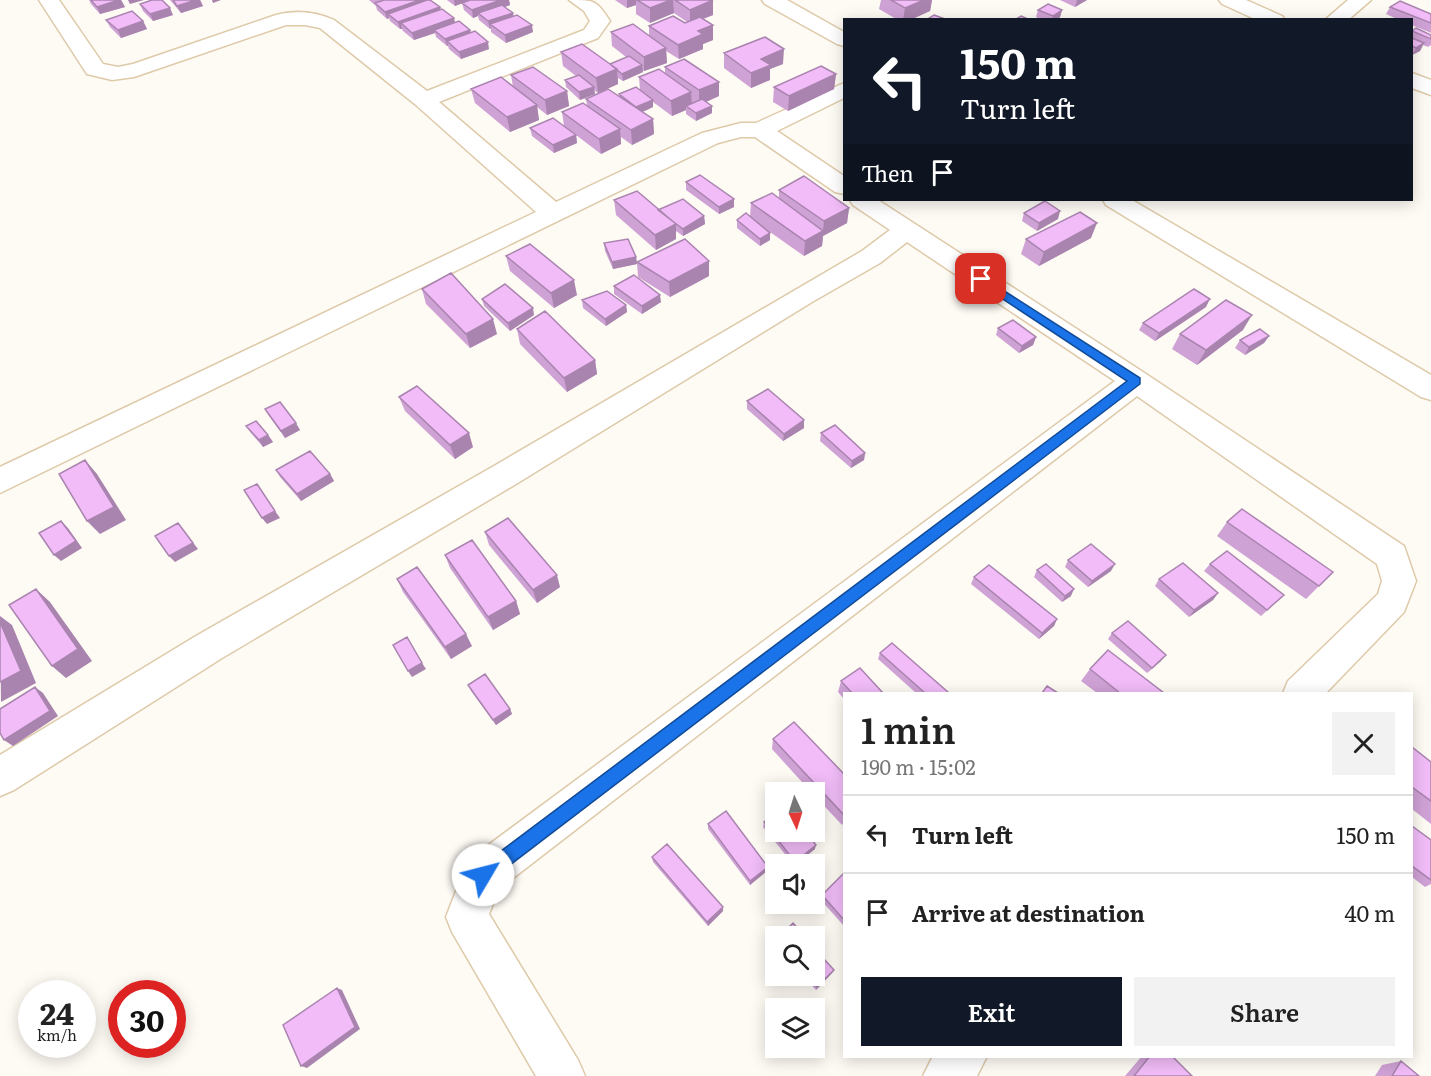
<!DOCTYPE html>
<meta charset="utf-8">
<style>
:root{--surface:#fff;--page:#f2f2f2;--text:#222;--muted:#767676;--line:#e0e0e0;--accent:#111827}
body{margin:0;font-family:Literata,serif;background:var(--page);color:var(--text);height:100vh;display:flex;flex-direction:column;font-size:22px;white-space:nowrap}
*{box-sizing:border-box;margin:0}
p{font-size:20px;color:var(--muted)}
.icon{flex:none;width:33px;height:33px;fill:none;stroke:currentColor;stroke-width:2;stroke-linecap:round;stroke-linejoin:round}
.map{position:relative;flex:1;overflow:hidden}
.sheet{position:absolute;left:843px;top:692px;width:570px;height:366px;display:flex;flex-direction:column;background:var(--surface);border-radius:0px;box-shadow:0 3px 15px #0003}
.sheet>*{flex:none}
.top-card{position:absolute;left:843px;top:18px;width:570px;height:183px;border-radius:0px;box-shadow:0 3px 15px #0003;background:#111827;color:#fff;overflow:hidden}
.needle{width:39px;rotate:176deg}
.buttons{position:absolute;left:765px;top:782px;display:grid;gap:12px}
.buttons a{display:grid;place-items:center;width:60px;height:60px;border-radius:0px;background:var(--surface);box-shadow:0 3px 15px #0003;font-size:30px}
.speed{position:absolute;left:18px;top:980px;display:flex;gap:12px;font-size:30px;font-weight:700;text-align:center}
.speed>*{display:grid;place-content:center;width:78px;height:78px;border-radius:50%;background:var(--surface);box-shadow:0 3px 15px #0003;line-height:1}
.speed small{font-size:15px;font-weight:400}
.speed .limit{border:9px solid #d22;background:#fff;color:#111}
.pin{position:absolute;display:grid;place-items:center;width:51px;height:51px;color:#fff;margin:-26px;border-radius:12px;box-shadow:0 3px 9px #0006}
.me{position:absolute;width:66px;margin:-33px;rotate:53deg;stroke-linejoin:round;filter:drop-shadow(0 0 4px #0008)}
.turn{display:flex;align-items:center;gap:21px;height:126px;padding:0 18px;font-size:27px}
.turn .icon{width:78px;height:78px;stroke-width:2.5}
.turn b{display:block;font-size:42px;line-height:51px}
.then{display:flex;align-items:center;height:57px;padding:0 18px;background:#0003;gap:12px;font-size:22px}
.round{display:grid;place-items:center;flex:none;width:63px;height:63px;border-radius:0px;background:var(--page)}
.overview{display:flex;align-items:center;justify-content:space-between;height:102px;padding:0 18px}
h1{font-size:36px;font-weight:600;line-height:45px}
.cta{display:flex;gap:12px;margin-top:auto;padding:12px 18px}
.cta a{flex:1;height:69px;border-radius:0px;background:var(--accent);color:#fff;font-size:24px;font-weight:600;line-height:69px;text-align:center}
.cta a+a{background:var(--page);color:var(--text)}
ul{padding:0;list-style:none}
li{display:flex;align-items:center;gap:18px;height:78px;padding:0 18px;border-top:2px solid var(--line)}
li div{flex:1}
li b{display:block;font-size:22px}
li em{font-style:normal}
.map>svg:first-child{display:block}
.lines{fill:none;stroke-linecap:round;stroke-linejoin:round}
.minor-casing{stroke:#decaa9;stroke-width:3}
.minor{fill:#fff;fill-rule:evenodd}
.wall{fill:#cfa2d5}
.shaded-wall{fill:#a984ae}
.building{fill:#f1bcf8;stroke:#a984ae;stroke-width:1.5}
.route{fill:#1a73e8;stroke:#114b97;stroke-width:1.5}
</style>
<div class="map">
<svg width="1431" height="1076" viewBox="0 0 1431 1076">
<rect width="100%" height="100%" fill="#fefaf4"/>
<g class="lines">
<defs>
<path id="minor" d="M39,0H59L103,64L118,67L133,64L276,15C295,10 316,12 334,20L427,91L584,30L590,21L584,11L569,0C595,0 596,0 610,21L598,38L439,102L556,202L702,133L741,123H756L844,83V98L777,131L844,176V194L835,192L755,137H741L718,143L0,493V467L536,212L416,105L320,28L305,25H286L134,77L112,80L87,74Z
M762,0H787L844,32V46L837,44L765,4Z
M1219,0H1246L1282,16L1285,20H1257L1222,4Z
M1348,0H1371L1348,20H1325Z
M1412,73L1431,80V95L1412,88Z
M850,200H878L1146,374L1404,546L1416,581L1404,612L1326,693H1283L1288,681L1378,594L1382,581L1377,564L1137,396L499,889L489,914L578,1060L585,1076H536L452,932L446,917L468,860L1115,381L907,242L880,263L812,302L516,484L222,658L14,790L0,796V755L196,636L494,466L862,251L890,230L853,205Z
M1103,200H1132L1431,375V400L1421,397L1106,205Z
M933,1056H987L977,1076H923Z"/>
</defs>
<use href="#minor" class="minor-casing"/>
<use href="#minor" class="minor"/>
</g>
<path class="wall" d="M89,0H121L125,7L100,14L91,4Z
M170,0H200L203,6L181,13Z
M369,0H425L440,7L441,10L455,22L470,30L471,33L489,49L461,59L449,49L448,46H447L436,37L435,33L414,40L403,31L402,29H400L390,21L389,18L387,19L377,10L376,6Z
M447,0H509L510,5L505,7L513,16L533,32L506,43L491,32V28L490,29L479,20L478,16L473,18L464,10L462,3L455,6Z
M615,0H713V15L703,19L713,25V40L703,44V49L679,59L666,51L667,63L644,71L642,70L643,72L623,81L618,78V84L598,93L594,90L595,94L580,100L566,87L565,80L576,76L563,66L561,52L610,64L626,57L612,46L611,32L649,36V26L687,22L674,13L650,23L636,14V5L627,8Z
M881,0H932L930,11L910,20H898L879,9Z
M1060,0H1087L1075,7Z
M140,4L173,15L153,21L143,11Z
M1390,7L1431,14V33L1412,25V20H1399L1386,14Z
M1038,10H1062L1060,17L1057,20H1042L1036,17Z
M106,20L143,21L147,29L121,38L110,27Z
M1412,31L1431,35V45L1428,47L1423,45L1420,51L1412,55Z
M724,53L783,64L770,69V80L751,88L724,68Z
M665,67L719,96L706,102L712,113L696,121L686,114V110L672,116L653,102V107L642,112L653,119L654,134L632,145L621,137V144L601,154L576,135L577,143L554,153L532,136L530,128L564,126L562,112L587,106L586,99L619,97V94L640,90L639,77L665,74Z
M836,74L834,89L788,111L773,102L774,87Z
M511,75L567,91L569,106L547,115L537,107L539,120L510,132L475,103L471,89L513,87Z
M686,182L734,199V207L719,214L686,190Z
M779,190L849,208L847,223L823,236L822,246L804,256L770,232V240L760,246L737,228V220L750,217L751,203L779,198Z
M614,200L658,210L704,216L705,224L683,236L676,231V239L656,250L616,215Z
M1024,213L1058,219L1037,231L1022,221Z
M1091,238L1039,266L1021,254L1026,239Z
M604,243L636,257L637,264L613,269L605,251Z
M506,256L577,295L554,308L510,271Z
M709,261V276L670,297L638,277L637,262Z
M614,286L661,302L642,314L614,294Z
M422,289L497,334L470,348L426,304Z
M482,299L534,315L510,331L484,306Z
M582,300L626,305L627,312L606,326L583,308Z
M1206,307L1155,341L1139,330L1143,323Z
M998,328L1036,337L1033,345L1019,353L996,335Z
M517,329L595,360L597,374L567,392L520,344Z
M1243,330L1197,365L1172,349L1180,334Z
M1269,336L1264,343L1245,355L1235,348L1240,340Z
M399,397L473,447L455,459L405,411Z
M747,401L804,428L783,441L747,409Z
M265,409L300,430L285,438L269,416Z
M246,426L268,435L273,442L263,447L251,433Z
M821,433L865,453L864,460L851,468L820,441Z
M276,470L330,474L334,481L301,501L280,477Z
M1227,522L1333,572L1306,599L1217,536Z
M485,532L560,587L537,603L489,545Z
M445,555L516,601L520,614L493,630L450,568Z
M1068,560L1111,571L1088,587L1065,567Z
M1210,564L1284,595L1261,616L1204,571Z
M1037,570L1071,596L1062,602L1034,577Z
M974,577L1057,619L1054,626L1039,639L971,584Z
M397,579L472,646L451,659L403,592Z
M1159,579L1218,593L1213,600L1189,617L1155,586Z
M1112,633L1161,661L1147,673L1108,639Z
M880,653L949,693H916L878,659Z
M1090,669L1164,693H1097L1081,681Z
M841,681L883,693H844V699L838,692Z
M468,685L510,709L512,714L496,725L471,691Z
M773,739L844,774V822L842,825L814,795V792H811L772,749Z
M1412,747L1431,762V824L1412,809Z
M764,822L815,849L796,864H793L763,827Z
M708,824L768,867L767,871L750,885L708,829Z
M1412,826L1431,840V884L1425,887L1412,877Z
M652,857L723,911L708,926L653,862Z
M844,873V926L820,899L822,895Z
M834,970L832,973L816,990L802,975H814Z
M1142,1056H1172L1192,1076H1125Z
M1401,1061L1419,1076H1375L1382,1065Z"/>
<path class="shaded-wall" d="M119,0H121L125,7L100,14L97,7Z
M128,0H144L130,4Z
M196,0H200L203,6L181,13L177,6Z
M212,0H221L213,3Z
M420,0H425L427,6L388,14L389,18L387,19L385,12Z
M454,0H471L455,6Z
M501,0H509L510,5L481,15L478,13V16L473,18L472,10Z
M627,0H636V5L627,8Z
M671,0H673L674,13L650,23V8Z
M713,0V15L690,24V10Z
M924,0H932L930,11L910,20H903L905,8Z
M1077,0H1087L1075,7Z
M440,7L442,15L401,23L402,29H400L398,22Z
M170,8L173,15L153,21L150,14Z
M1062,10L1060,17L1057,20H1052L1053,16Z
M513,13L514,21L490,24L491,28L490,29L488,21Z
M454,18L456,26L434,30L435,33L414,40L412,33Z
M143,21L147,29L121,38L118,30Z
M532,25L533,32L506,43L505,35Z
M713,25V40L703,44V49L679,59L678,45L698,31Z
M470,30L472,37L447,41L448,46H447L445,39Z
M488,42L489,49L461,59L459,52Z
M1424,43L1420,51L1412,55L1416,48Z
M666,48L667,63L644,71V57Z
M784,49L783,64L770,69V80L751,88V73L761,59Z
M642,65L643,72L623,81L622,74Z
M617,69L618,84L598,93L596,78Z
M836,74L834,89L788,111L789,96Z
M719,82V96L699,105V90Z
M594,87L595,94L580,100L579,92Z
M567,91L569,106L547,115L545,100Z
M691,92L692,107L686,106V110L672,116L671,101Z
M653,100V107L636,115V107Z
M537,105L539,120L510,132L507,117Z
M712,106V113L696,121V113Z
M653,119L654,134L632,145L631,130Z
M620,129L621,144L601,154L599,139Z
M576,135L577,143L554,153L553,145Z
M734,199V207L719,214V207Z
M849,208L847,223L823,236L822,246L804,256L805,241L823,231L824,221Z
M1060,211L1058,219L1037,231L1039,223Z
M704,216L705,224L683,236V229Z
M1097,223L1091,238L1039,266L1044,252Z
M676,224V239L656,250L655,235Z
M770,233V240L760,246V239Z
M636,257L637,264L613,269L612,262Z
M709,261V276L670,297L669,282Z
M574,280L577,295L554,308L551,293Z
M660,295L661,302L642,314V306Z
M1210,299L1206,307L1155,341L1159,333Z
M626,305L627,312L606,326L605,319Z
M533,308L534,315L510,331L508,323Z
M1252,315L1243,330L1197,365L1206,350Z
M493,319L497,334L470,348L466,334Z
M1269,336L1264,343L1245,355L1249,347Z
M1036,337L1033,345L1019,353L1022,346Z
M595,360L597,374L567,392L564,378Z
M804,420V428L783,441L784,434Z
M296,423L300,430L285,438L281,431Z
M469,433L473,447L455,459L450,445Z
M268,435L273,442L263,447L259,440Z
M865,453L864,460L851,468L852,461Z
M85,460L97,474L126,520L100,534L87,521Z
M330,474L334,481L301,501L297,494Z
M275,511L280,518L267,524L262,518Z
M61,521L68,528L82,548L61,561L54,555Z
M178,523L198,549L175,562L169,556Z
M1115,564L1111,571L1088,587L1092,581Z
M557,575L560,587L537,603L533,590Z
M36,589L50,602L92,661L66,678L52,666Z
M1074,589L1071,596L1062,602L1065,596Z
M1218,593L1213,600L1189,617L1194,610Z
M516,601L520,614L493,630L488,617Z
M0,616L12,625L36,683L1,702Z
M1057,619L1054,626L1039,639L1042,633Z
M466,634L472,646L451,659L445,647Z
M1166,655L1161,661L1147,673L1152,668Z
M422,663L426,669L412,677L408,671Z
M35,687L43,693L58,716L13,746L4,740Z
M510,709L512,714L496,725L493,720Z
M816,845L815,849L796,864H795V862Z
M768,867L767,871L750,885V881Z
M723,907V911L708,926L707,922Z
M834,970L832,973L816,990L817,987Z
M337,988L342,990L360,1029L307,1068L301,1066Z"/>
<path class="building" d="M91,0H119L97,7Z
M152,0H162L170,8L150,14L140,4Z
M173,0H196L177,6Z
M384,0H420L385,12L375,3Z
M427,0H430L440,7L398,22L388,14Z
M470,0H501L472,10L462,3Z
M637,0H671L650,8Z
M675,0H713L690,10Z
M891,0H924L905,8Z
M1400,1L1431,14V23L1390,7Z
M1048,4L1062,10L1053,16L1038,10Z
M502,5L513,13L488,21L478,13Z
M442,9L454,18L412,33L401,23Z
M132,11L143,21L118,30L106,20Z
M517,15L532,25L505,35L490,24Z
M934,15L945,19L926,20Z
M673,16L685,23L700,17L713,25L698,31L703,34L678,45L649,26Z
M1021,16L1030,20L1016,19Z
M459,21L470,30L445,39L434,30Z
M633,24L666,48L644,57L611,32Z
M1416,28L1431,35V39L1412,31Z
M475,31L488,42L459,52L447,41Z
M765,37L784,49L761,59L771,65L751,73L724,53Z
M1412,38L1424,43L1416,48L1412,46Z
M582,44L617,69L596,78L561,52Z
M629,56L642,65L622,74L610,64Z
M684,59L719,82L699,90L665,67Z
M821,66L836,74L789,96L774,87Z
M533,67L567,91L545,100L511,75Z
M659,69L691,92L671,101L639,77Z
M579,75L594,87L579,92L565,80Z
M501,77L537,105L507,117L471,89Z
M636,87L653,100L636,107L619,94Z
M608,89L653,119L631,130L586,99Z
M702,99L712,106L696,113L686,106Z
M583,103L620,129L599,139L562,112Z
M553,118L576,135L553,145L530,128Z
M700,175L734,199L719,207L686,182Z
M804,176L849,208L824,221L779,190Z
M637,191L676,224L655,235L614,200Z
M772,193L823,231L805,241L751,203Z
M683,199L704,216L683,229L658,210Z
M1045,201L1060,211L1039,223L1024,213Z
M1080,212L1097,223L1044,252L1026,239Z
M746,213L770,233L760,239L737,220Z
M628,239L636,257L612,262L604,243Z
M685,239L709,261L669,282L637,262Z
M530,244L574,280L551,293L506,256Z
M451,273L493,319L466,334L422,289Z
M634,275L660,295L642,306L614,286Z
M505,284L533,308L508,323L482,299Z
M1194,289L1210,299L1159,333L1143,323Z
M607,291L626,305L605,319L582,300Z
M1226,300L1252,315L1206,350L1180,334Z
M545,311L595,360L564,378L517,329Z
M1013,320L1036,337L1022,346L998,328Z
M1260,329L1269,336L1249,347L1240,340Z
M417,386L469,433L450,445L399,397Z
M768,389L804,420L784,434L747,401Z
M280,402L296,423L281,431L265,409Z
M256,421L268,435L259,440L246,426Z
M835,425L865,453L852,461L821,433Z
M310,451L330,474L297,494L276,470Z
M85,460L114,507L87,521L59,474Z
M257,484L275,511L262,518L244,490Z
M1242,509L1333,572L1319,586L1227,522Z
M508,518L557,575L533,590L485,532Z
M61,521L76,541L54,555L39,533Z
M178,523L193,543L169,556L155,536Z
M472,540L516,601L488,617L445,555Z
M1091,544L1115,564L1092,581L1068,560Z
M1227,551L1284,595L1267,610L1210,564Z
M1183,563L1218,593L1194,610L1159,579Z
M1046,564L1074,589L1065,596L1037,570Z
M989,565L1057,619L1042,633L974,577Z
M417,567L466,634L445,647L397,579Z
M36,589L78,649L52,666L9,605Z
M1128,621L1166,655L1152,668L1112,633Z
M0,622L21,671L0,682Z
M407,637L422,663L408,671L393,645Z
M892,643L949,693H925L880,653Z
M1108,650L1164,693H1120L1090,669Z
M860,668L883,693H852L841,681Z
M485,674L510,709L493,720L468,685Z
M1047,686L1058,693H1042Z
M35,687L50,711L4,740L0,733V709Z
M794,722L844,774V815L773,739Z
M1412,747L1431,762V801L1412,787Z
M726,811L768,867L750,881L708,824Z
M776,813V831H804L816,845L795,862L764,822Z
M1412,826L1431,840V880L1412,866Z
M667,844L723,907L707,922L652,857Z
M844,873V920L822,895Z
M793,923L804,936H780Z
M814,948L834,970L817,987L806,975H814Z
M337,988L355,1027L301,1066L283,1025Z
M1150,1056H1172L1192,1076H1134Z
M1401,1061L1419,1076H1392Z"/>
<path class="route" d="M981,276L1140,378V384L489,881L483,884L477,881L474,875L477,869L1127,381L977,282L976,279Z"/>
</svg>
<div class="buttons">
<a><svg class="needle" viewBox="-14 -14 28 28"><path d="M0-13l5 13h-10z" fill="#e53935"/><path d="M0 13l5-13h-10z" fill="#767676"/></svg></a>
<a><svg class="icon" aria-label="sound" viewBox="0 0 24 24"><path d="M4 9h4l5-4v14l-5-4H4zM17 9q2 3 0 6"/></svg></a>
<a><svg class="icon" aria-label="search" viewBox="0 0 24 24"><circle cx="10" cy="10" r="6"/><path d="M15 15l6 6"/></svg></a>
<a><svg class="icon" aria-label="layers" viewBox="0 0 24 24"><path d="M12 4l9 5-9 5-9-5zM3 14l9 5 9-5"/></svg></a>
</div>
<div class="speed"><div>24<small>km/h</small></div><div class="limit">30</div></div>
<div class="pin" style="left:981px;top:279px;background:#d93025"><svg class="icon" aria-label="arrive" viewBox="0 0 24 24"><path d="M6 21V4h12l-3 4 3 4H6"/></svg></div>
<svg class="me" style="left:483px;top:875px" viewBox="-20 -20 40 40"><circle r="19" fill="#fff"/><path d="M0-13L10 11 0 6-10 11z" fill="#1a73e8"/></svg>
<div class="top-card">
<div class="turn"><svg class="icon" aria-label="left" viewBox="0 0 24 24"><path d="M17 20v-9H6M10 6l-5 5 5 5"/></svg><div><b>150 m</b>Turn left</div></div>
<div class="then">Then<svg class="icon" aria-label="arrive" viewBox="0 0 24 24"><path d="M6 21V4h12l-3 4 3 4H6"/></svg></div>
</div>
<section class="sheet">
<div class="overview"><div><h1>1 min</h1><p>190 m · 15:02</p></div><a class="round"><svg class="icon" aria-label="close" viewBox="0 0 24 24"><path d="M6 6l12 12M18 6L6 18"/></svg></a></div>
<ul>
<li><svg class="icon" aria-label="left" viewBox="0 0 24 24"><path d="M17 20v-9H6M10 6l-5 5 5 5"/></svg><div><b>Turn left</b></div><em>150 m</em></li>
<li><svg class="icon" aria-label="arrive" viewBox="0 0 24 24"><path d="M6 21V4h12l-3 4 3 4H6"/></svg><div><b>Arrive at destination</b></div><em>40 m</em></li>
</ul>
<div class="cta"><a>Exit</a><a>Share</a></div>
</section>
</div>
